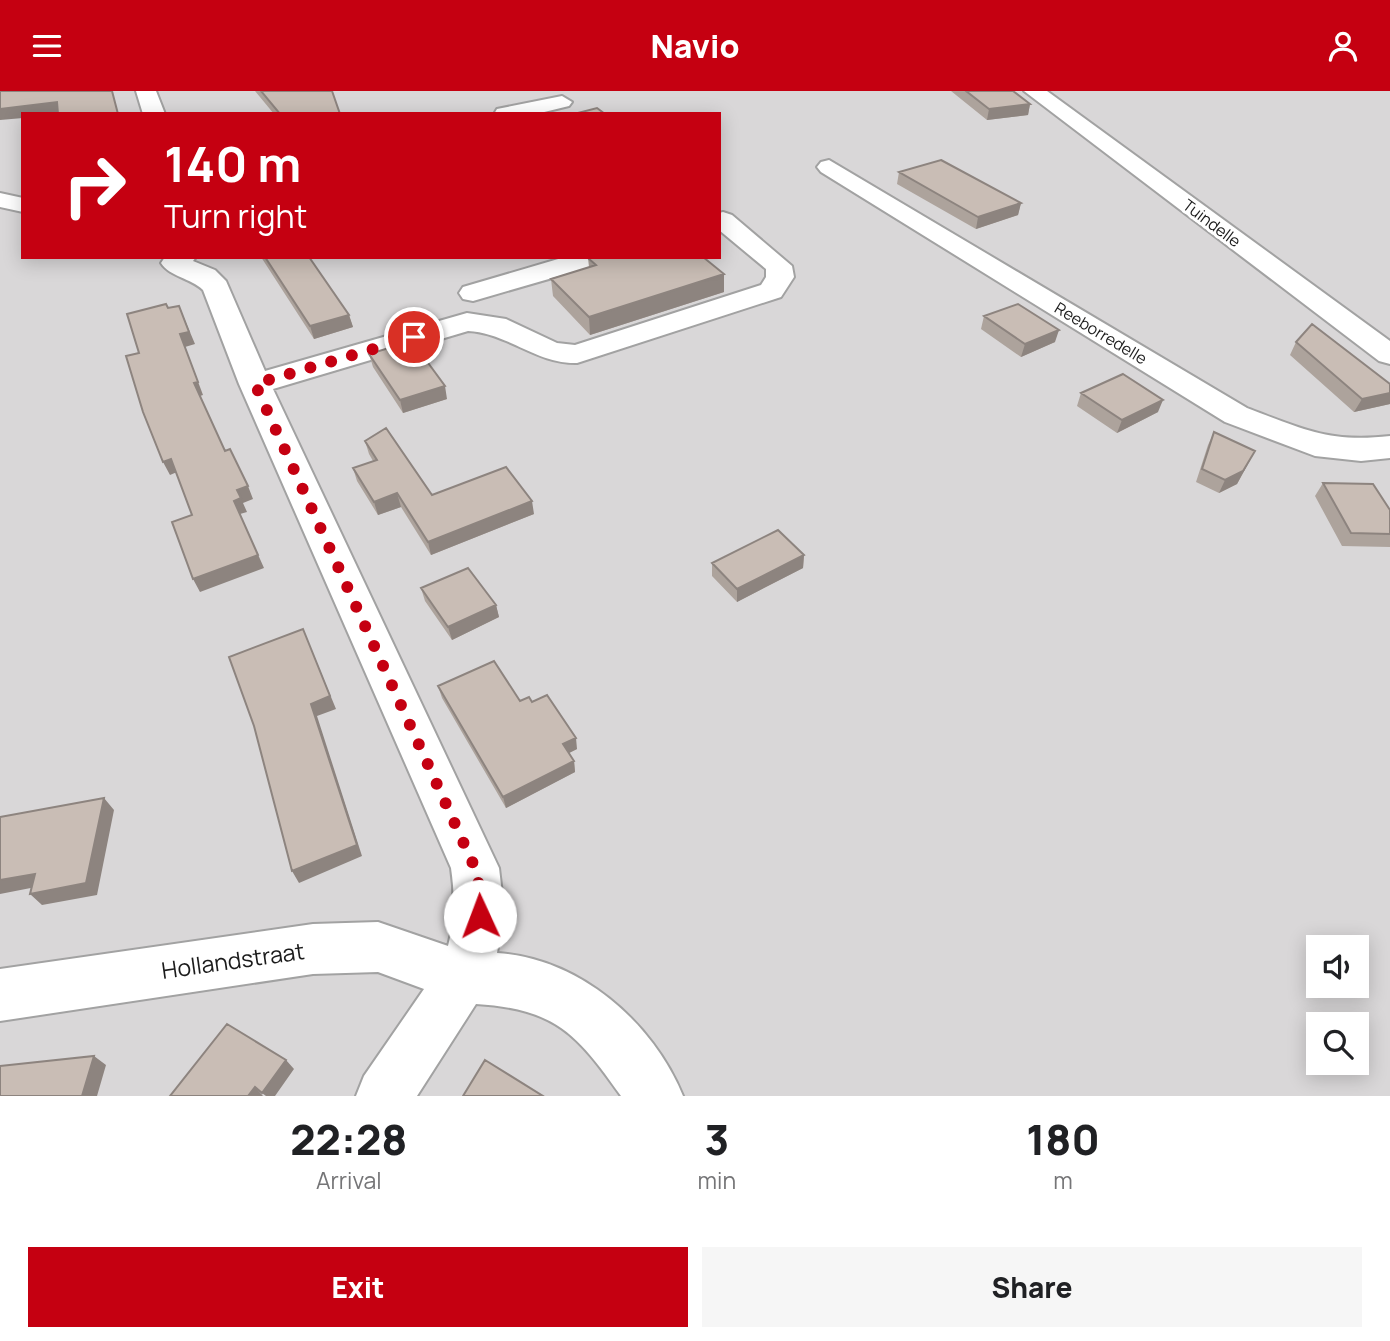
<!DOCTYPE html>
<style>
:root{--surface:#fff;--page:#f6f6f6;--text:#202124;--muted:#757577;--accent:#c50011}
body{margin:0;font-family:Manrope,sans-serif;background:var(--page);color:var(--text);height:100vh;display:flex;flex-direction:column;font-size:26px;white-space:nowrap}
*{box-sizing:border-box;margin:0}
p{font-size:23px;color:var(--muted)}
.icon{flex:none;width:38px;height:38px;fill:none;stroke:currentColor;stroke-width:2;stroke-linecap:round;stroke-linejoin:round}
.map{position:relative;height:1005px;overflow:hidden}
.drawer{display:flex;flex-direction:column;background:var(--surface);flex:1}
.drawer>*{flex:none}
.top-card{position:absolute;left:21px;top:21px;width:700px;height:147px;border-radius:0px;box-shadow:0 4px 18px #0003;background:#c50011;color:#fff;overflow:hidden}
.controls{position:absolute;left:1306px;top:844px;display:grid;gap:14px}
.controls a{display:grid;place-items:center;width:63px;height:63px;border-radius:0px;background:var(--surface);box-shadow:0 4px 18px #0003;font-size:35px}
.pin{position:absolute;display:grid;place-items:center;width:60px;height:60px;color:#fff;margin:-30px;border:4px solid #fff;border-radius:50%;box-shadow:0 2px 7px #0007}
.me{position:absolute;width:77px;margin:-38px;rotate:358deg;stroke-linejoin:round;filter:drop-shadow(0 0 5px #0008)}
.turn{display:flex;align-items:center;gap:24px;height:147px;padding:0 28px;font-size:32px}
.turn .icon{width:91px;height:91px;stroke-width:2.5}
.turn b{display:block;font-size:49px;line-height:60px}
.eta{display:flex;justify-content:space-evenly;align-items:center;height:119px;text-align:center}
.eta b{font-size:42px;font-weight:800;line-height:49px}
.button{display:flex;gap:14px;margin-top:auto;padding:14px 28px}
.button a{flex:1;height:80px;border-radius:0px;background:var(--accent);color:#fff;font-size:28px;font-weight:800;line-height:80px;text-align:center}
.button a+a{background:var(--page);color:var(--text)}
header{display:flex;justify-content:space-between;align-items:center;height:91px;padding:0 28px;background:var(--accent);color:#fff;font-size:32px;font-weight:800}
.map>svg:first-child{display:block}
.residential{fill:#d9d7d8;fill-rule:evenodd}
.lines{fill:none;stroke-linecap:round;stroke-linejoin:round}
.minor-casing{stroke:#a2a2a2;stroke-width:4}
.minor{fill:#fff;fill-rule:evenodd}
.wall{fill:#ada39c}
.shaded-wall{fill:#8d847f}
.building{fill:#c9bdb5;stroke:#8d847f;stroke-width:2}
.route{stroke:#c50011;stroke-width:12;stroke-dasharray:0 21.6}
.labels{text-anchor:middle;stroke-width:6;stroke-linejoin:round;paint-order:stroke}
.far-street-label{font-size:16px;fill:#1b1b1b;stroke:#fff}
.near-street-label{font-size:23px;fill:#1b1b1b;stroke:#fff}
</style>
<header><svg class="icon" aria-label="menu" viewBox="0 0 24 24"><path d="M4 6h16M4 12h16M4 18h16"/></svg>Navio<svg class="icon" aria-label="person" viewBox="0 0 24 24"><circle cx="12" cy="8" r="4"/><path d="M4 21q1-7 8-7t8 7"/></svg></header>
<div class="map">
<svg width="1390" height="1005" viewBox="0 0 1390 1005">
<rect width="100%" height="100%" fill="#ede7df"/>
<path class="residential" d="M0,0H1390V1005H0ZM23,23H719V166H23ZM1318,856H1356V894H1318ZM1318,933H1356V971H1318Z"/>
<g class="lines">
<defs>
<path id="minor" d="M136,0H156L165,23H143Z
M1024,0H1047L1390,250V273L1379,270Z
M562,5L572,11L569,15L536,23H494L497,18Z
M829,69L1247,317C1303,338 1329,352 1390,345V367L1361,370L1315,365L1225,331L821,81L817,76L821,71Z
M0,102L23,107V121L0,116Z
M723,121L732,124L792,175L794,186L781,206L577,272C536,273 508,242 468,240L273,298L499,777L504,820L497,862C579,867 653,931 683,1005H621C577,943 556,918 476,913L417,1005H356L364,985L424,898L378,881L313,883L0,930V878L313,833L378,831L448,855C455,829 455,804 451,777L239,293L203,199C191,187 170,186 161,172L165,166H196L193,170L215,179L226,190L265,280L467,222L506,228L557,252L575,254L761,194L766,186V178L719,139V122Z
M565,166H608L604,172L473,210L463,208L459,202L463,196Z"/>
</defs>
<use href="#minor" class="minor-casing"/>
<use href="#minor" class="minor"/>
</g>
<path class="wall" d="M255,0H332L340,23H274Z
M951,0H1013L1030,13L1028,24L987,29Z
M899,81L1021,112L1018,124L976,138L897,93Z
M261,166H309L349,224L353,236L314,248Z
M588,167L724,201L590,244L553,205L551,188L589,176Z
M984,225L1055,251L1021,266L981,238Z
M1296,251L1390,293V313L1354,321L1290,264Z
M369,263L447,308L403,322L373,276Z
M1081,302L1158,321L1117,342L1077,315Z
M1214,341L1248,373L1237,393L1219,402L1196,391L1208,354Z
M365,350L432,404L534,423L431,464L401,416L378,424L357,390L353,377L373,370L369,363Z
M1323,392L1390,419V456L1342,455L1315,405Z
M804,464L803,477L737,511L712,485V472Z
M421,497L496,514L499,526L452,549L425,510Z
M438,595L520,610L532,611L577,658L569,662L574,670L575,681L506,717L442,607Z"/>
<path class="shaded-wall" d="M57,11L62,22L53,23H23V27L0,29V18Z
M1030,13L1028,24L987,29L989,18Z
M1021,112L1018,124L976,138L978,126Z
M724,183V201L590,244L589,226Z
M179,215L195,253L185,256L203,304L200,305L194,292L180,243Z
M349,224L353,236L314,248L310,235Z
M1059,239L1055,251L1021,266L1025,253Z
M445,295L447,308L403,322L400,309Z
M1390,302V313L1354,321L1362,308Z
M1163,309L1158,321L1117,342L1122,329Z
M1255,360L1237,393L1219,402L1225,389Z
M171,368L177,381L170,384L163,371Z
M248,395L253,408L243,412L247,421L240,423L264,477L200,501L193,488L234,410L237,399Z
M397,402L401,416L378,424L374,411Z
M532,410L534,423L431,464L428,451Z
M804,464L803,477L737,511V498Z
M496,514L499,526L452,549L448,536Z
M303,538L336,618L317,625L362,765L299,792L292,780L311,613Z
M576,647L577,658L565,664L563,653Z
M574,670L575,681L506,717L503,706Z
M104,707L114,719L97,804L42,814L30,803Z
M35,783L46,794L0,803V789Z
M94,965L106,974L97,1005H82Z
M286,969L294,978L275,1005H266L262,1002Z
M255,996L263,1005H248Z"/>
<path class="building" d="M0,0H112L118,23H58L57,11L0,18Z
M261,0H332L340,23H280Z
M966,0H1013L1030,13L989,18Z
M597,17L605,23H574Z
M941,69L1021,112L978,126L899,81Z
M265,166H309L349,224L310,235Z
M703,166L724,183L589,226L551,188L596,174L588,167L589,166Z
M166,213L168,217L179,215L189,241L180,243L198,291L194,292L225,360L230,358L248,395L237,399L241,407L234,410L258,464L193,488L172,431L192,424L171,368L163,371L143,321L126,265L139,262L127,223Z
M1018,213L1059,239L1025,253L984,225Z
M1312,233L1390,293V302L1362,308L1296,251Z
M412,250L445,295L400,309L369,263Z
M1123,283L1163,309L1122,329L1081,302Z
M386,337L432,404L506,376L532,410L428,451L397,402L374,411L353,377L377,369L365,350Z
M1214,341L1255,360L1243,380L1225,389L1202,378Z
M1323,392L1373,393L1390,419V443L1351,442Z
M778,439L804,464L737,498L712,472Z
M468,477L496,514L448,536L421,497Z
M303,538L330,605L311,613L357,754L292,780L254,635L229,566Z
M494,570L520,610L529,606L532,611L547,604L576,647L563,653L574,670L503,706L438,595Z
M104,707L86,792L30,803L35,783L0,789V726Z
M227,933L286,969L262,1002L255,996L248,1005H170Z
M94,965L82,1005H0V975Z
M485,969L543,1005H463Z"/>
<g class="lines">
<path class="route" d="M414,246L255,293L475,777L481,804L480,825"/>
</g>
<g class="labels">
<g class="far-street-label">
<text transform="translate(1212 132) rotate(37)" y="6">Tuindelle</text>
<text transform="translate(1101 242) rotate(31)" y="6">Reeborredelle</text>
</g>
<g class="near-street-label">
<text transform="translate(233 870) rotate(-8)" y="8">Hollandstraat</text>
</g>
</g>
</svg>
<div class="controls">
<a><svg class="icon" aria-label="sound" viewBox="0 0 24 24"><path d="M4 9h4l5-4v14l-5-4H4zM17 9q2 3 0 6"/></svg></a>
<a><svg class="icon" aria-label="search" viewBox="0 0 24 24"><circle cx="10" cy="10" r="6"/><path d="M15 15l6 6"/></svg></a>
</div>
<div class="pin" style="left:414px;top:246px;background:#d93025"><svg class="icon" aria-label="arrive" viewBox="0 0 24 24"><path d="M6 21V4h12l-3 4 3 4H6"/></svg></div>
<svg class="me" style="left:480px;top:825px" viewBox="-20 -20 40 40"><circle r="19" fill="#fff"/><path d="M0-13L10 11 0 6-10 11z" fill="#c50011"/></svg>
<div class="top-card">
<div class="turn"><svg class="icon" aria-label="right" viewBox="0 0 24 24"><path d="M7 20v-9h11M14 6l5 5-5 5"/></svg><div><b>140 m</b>Turn right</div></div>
</div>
</div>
<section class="drawer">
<div class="eta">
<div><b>22:28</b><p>Arrival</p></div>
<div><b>3</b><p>min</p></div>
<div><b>180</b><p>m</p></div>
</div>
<div class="button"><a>Exit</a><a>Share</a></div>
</section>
